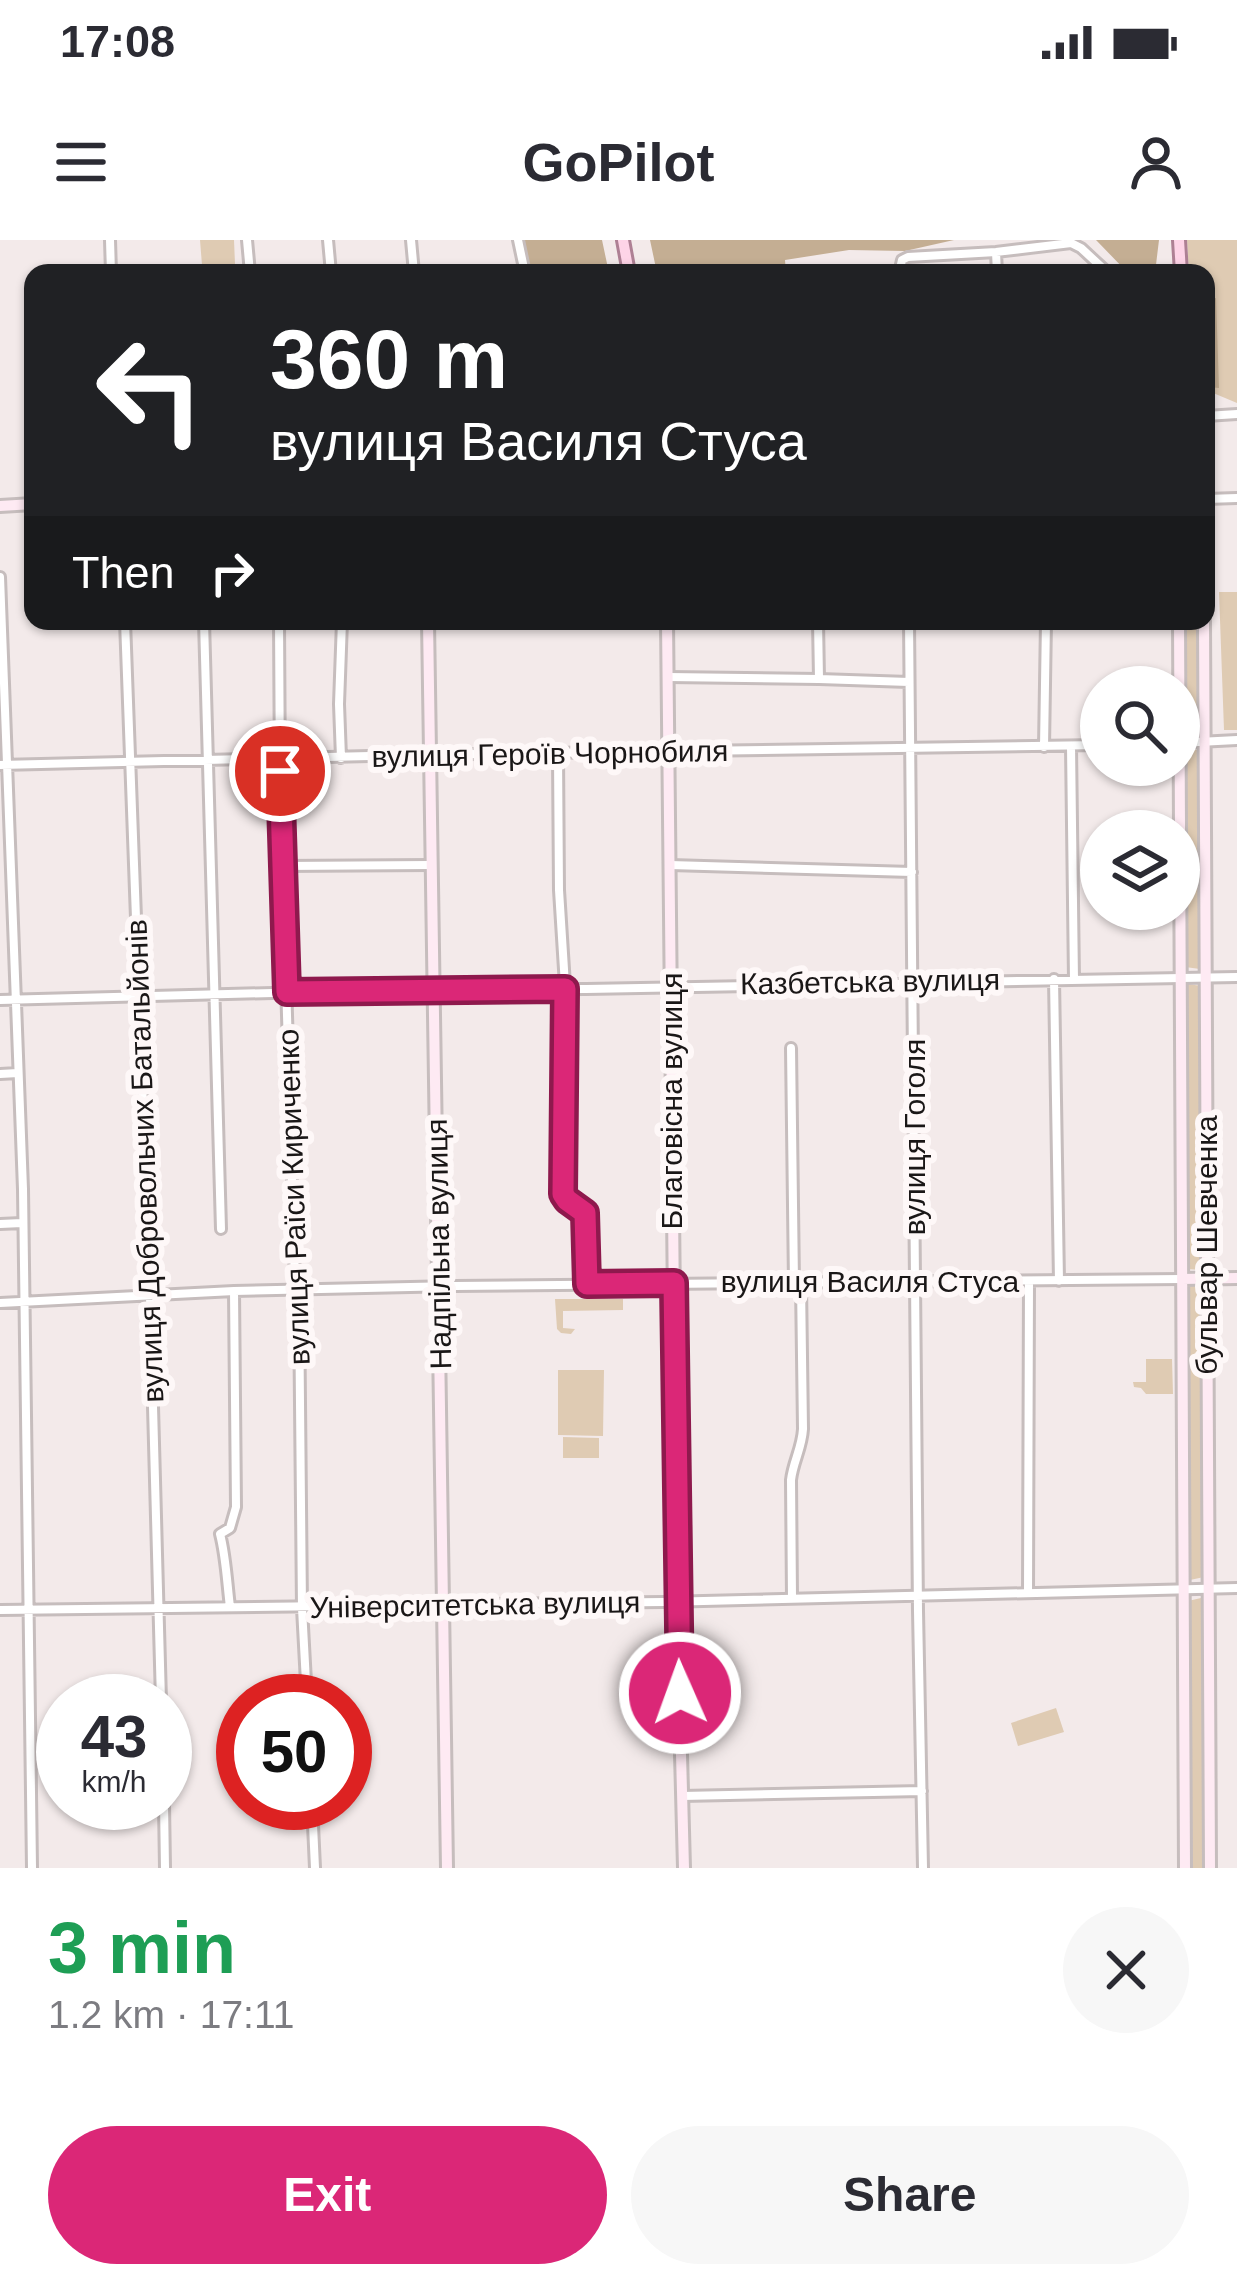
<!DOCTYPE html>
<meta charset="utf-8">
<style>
:root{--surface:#fff;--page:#f7f7f7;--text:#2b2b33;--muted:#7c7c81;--accent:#db2777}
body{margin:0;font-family:Arial,sans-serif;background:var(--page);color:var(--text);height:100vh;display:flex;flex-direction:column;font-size:45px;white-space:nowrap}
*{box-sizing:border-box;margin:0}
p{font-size:39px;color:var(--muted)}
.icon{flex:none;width:66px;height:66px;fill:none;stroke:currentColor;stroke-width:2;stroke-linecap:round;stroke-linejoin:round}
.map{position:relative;height:1628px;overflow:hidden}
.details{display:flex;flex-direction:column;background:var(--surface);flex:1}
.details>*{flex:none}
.top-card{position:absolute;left:24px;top:24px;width:1191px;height:366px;border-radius:24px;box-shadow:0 3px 9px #0004;background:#202124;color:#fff;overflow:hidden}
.buttons{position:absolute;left:1080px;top:426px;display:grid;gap:24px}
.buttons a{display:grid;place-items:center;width:120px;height:120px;border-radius:50%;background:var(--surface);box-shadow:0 3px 9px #0004;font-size:60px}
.speed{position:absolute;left:36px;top:1434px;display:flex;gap:24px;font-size:60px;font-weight:700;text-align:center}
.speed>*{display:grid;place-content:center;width:156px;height:156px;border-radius:50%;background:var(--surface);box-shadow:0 3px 9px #0004;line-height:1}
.speed small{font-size:30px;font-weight:400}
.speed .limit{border:18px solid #d22;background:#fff;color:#111}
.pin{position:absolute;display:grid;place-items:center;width:102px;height:102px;color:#fff;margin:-51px;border:6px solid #fff;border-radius:50%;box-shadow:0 3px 12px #0007}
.me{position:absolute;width:132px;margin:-66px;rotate:358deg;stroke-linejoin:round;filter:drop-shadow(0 0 9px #0008)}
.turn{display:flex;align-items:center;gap:42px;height:252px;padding:0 48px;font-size:54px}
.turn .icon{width:156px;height:156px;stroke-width:2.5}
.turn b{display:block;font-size:84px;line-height:102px}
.then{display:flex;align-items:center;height:114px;padding:0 48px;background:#0003;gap:24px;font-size:45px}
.round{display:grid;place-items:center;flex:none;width:126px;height:126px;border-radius:63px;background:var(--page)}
.headline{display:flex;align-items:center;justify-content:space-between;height:204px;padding:0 48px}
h1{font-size:72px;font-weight:800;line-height:90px;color:#1e9e55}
.button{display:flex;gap:24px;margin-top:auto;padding:24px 48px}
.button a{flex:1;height:138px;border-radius:72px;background:var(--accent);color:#fff;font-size:48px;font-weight:800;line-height:138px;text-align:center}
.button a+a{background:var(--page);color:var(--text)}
.status{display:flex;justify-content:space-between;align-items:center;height:84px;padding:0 60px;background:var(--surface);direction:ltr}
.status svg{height:33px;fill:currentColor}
header{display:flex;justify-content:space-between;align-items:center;height:156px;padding:0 48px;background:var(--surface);font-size:54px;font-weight:800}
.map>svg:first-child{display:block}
.green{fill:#dfcbb3}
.forest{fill:#c4ae93}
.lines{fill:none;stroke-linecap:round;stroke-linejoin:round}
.street-casing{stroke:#c6bdbd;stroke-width:14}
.secondary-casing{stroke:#c6bdbd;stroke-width:16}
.primary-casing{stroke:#ae8094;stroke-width:16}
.street{stroke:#fff;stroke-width:8}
.secondary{stroke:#feeaf3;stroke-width:10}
.primary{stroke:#fed4e7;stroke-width:10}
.route-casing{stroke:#8e194d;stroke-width:30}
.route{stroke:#db2777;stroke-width:21}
.labels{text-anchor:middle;stroke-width:12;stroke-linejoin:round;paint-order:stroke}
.street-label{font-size:30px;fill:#1a1717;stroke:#fef8f8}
</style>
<div class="status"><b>17:08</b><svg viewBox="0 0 49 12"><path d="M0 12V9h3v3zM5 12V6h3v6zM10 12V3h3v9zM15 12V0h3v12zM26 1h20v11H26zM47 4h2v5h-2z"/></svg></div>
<header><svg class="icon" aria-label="menu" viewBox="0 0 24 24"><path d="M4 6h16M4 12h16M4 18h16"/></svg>GoPilot<svg class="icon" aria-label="person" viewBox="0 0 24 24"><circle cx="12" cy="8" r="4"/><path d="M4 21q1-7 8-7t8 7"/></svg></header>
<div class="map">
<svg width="1237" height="1628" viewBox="0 0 1237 1628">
<rect width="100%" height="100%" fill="#f3eaea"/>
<path class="green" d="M200,0H234L235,24L202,25Z
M1187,0H1237V163L1206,150V33H1189Z
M1219,352H1237V490H1224Z
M1183,381H1200L1198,493L1184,492Z
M1185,509L1200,510V729L1185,727Z
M1187,744L1202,746L1201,1030L1187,1029L1185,747Z
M1189,1045L1203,1047L1204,1337L1190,1340L1188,1337L1186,1048Z
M555,1059H623V1070L563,1071V1088L575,1089L571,1094L561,1093L557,1089Z
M1146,1119H1172L1173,1154H1146L1141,1148L1134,1147L1133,1142H1146Z
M558,1130H604L603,1196L558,1195Z
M563,1197L599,1198V1218H563Z
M1201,1358L1204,1360L1206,1628H1189L1188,1361Z
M1056,1468L1064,1492L1018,1506L1011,1483Z"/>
<path class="forest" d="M520,0H602L609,33H528Z
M650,0H954L905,11L849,10L785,20L786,33H657Z
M1096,0H1159L1155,33H1128Z
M1216,58L1219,148L1208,147L1206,60Z"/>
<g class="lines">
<defs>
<path id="street" d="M110,0L111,33
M247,0L250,33
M328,0L331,33
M411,0L414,33
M518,0L525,33
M996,12L997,33
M899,33L902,20L908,17L996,12L1071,3L1081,8L1108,33
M1206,176L1237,174
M1206,259L1237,258
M0,337L23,949L32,1628
M125,381L150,1056L161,1461
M204,381L221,989
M279,381L280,543L295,1040L299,1060L302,1368L307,1461
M909,381L918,1371L923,1628
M668,437L819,439L818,381
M819,439L909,442
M1179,503L1237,500
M1071,506L1074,740
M1044,507L1046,381
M558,515L559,650L567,777L563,949L565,958L585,973L587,1044
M341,518L339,464L342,381
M0,525L412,515L1101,505
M670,625L912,632
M282,626L431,625
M1054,739L1059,1041
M0,760L385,750L586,749L1237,737
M791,808L794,1043
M0,834L18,833
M0,984L22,983
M0,1063L234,1051L455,1046L1182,1039
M1028,1353L1029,1042
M792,1358L791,1240C793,1222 802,1208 803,1189L801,1044
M230,1367C227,1343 226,1317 220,1294L230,1288L236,1267L234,1051
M0,1370L663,1362L1237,1348
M682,1556L922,1551
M164,1563L165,1628
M312,1563L315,1628"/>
<path id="secondary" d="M0,266L33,264
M428,381L447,1628
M667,381L677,1361L684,1628
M1179,381L1185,1628
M1204,381L1210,1628
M1182,1039L1237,1038"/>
<path id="primary" d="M623,0L629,33
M1179,0L1181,33"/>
</defs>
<use href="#street" class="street-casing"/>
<use href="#secondary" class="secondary-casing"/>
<use href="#primary" class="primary-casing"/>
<use href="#street" class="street"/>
<use href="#secondary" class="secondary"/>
<use href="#primary" class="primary"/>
</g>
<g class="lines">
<defs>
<path id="route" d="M280,531L287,752L565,749L563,954L567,960L585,973L587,1044L674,1043L680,1453"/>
</defs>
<use href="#route" class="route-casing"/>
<use href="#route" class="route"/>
</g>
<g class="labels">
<g class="street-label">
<text transform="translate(550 514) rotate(-1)" y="10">вулиця Героїв Чорнобиля</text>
<text transform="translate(870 742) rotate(-1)" y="10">Казбетська вулиця</text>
<text transform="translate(672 861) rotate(-90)" y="10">Благовісна вулиця</text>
<text transform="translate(915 897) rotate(-90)" y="10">вулиця Гоголя</text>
<text transform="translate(145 921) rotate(-92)" y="10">вулиця Добровольчих Батальйонів</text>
<text transform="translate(294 957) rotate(-92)" y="10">вулиця Раїси Кириченко</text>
<text transform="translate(439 1004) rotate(-91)" y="10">Надпільна вулиця</text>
<text transform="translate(1207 1005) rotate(-90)" y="10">бульвар Шевченка</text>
<text x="870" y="1052">вулиця Василя Стуса</text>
<text transform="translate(475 1365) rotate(-1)" y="10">Університетська вулиця</text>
</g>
</g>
</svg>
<div class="buttons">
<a><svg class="icon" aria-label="search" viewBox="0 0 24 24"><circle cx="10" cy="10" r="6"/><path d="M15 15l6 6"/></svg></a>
<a><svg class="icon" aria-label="layers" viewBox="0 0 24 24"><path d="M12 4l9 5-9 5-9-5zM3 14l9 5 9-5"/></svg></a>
</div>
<div class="speed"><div>43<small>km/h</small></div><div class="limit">50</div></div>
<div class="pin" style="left:280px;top:531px;background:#d93025"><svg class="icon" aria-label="arrive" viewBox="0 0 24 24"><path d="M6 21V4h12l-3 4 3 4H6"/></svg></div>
<svg class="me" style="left:680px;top:1453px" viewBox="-20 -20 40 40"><circle r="17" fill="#db2777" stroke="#fff" stroke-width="3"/><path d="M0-11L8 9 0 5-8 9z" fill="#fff"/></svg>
<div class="top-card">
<div class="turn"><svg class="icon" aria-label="left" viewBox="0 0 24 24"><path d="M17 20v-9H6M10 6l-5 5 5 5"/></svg><div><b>360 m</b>вулиця Василя Стуса</div></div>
<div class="then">Then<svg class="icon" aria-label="right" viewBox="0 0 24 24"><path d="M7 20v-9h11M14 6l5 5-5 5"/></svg></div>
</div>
</div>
<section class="details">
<div class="headline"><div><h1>3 min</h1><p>1.2 km · 17:11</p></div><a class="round"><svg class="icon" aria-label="close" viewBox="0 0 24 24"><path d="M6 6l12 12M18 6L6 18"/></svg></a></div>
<div class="button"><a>Exit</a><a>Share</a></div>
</section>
